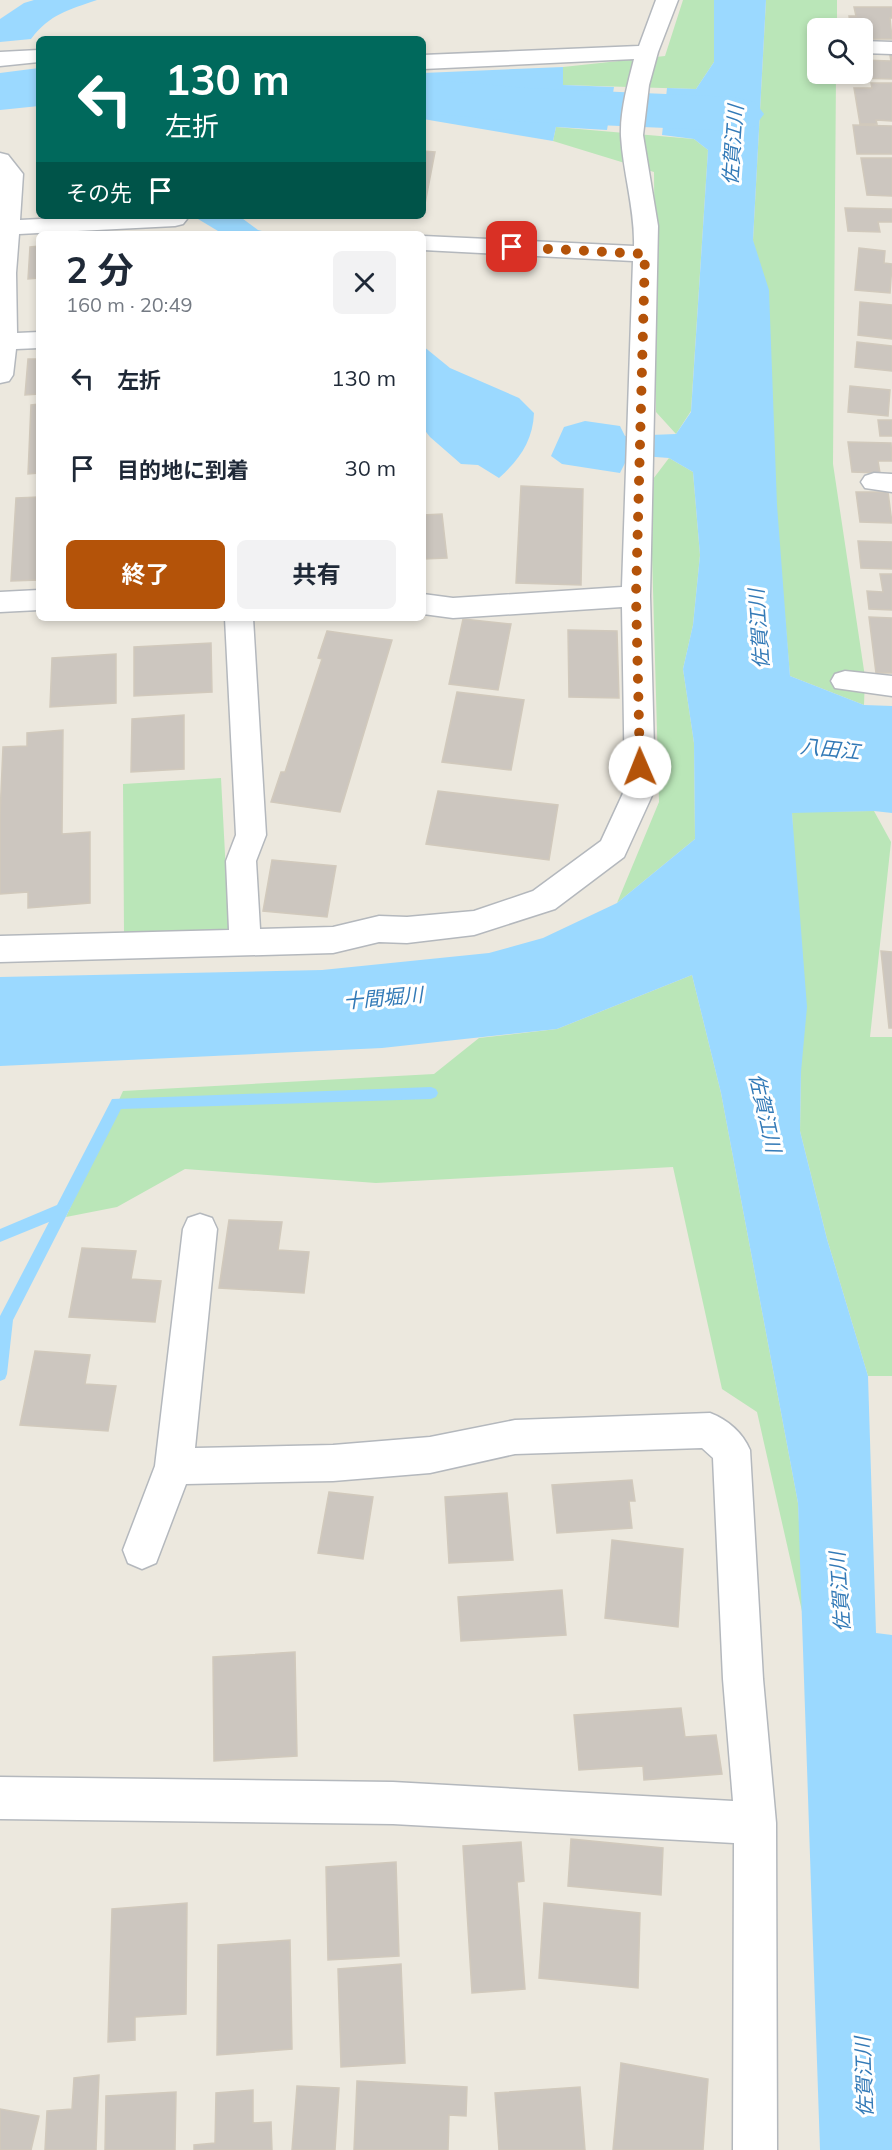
<!DOCTYPE html>
<html lang="ja">
<meta charset="utf-8">
<style>
:root{--surface:#fff;--page:#f2f2f3;--text:#1f2937;--muted:#747a83;--accent:#b45309}
body{margin:0;font-family:Mulish,"Noto Sans JP",sans-serif;background:var(--page);color:var(--text);height:100vh;display:flex;flex-direction:column;font-size:22px;white-space:nowrap}
*{box-sizing:border-box;margin:0}
p{font-size:20px;color:var(--muted)}
.icon{flex:none;width:33px;height:33px;fill:none;stroke:currentColor;stroke-width:2;stroke-linecap:round;stroke-linejoin:round}
.map{position:relative;flex:1;overflow:hidden}
.details{position:absolute;left:36px;top:231px;width:390px;height:390px;display:flex;flex-direction:column;background:var(--surface);border-radius:9px;box-shadow:0 3px 9px #0003}
.details>*{flex:none}
.hud{position:absolute;left:36px;top:36px;width:390px;height:183px;border-radius:9px;box-shadow:0 3px 9px #0003;background:#00695c;color:#fff;overflow:hidden}
.fabs{position:absolute;left:807px;top:18px;display:grid;gap:12px}
.fabs a{display:grid;place-items:center;width:66px;height:66px;border-radius:9px;background:var(--surface);box-shadow:0 3px 9px #0003;font-size:30px}
.pin{position:absolute;display:grid;place-items:center;width:51px;height:51px;color:#fff;margin:-26px;border-radius:12px;box-shadow:0 3px 9px #0006}
.me{position:absolute;width:66px;margin:-33px;rotate:359deg;stroke-linejoin:round;filter:drop-shadow(0 0 4px #0008)}
.turn{display:flex;align-items:center;gap:21px;height:126px;padding:0 30px;font-size:27px}
.turn .icon{width:78px;height:78px;stroke-width:2.5}
.turn b{display:block;font-size:42px;line-height:51px}
.then{display:flex;align-items:center;height:57px;padding:0 30px;background:#0003;gap:12px;font-size:22px}
.round{display:grid;place-items:center;flex:none;width:63px;height:63px;border-radius:9px;background:var(--page)}
.headline{display:flex;align-items:center;justify-content:space-between;height:102px;padding:0 30px}
h1{font-size:36px;font-weight:700;line-height:45px}
.action{display:flex;gap:12px;margin-top:auto;padding:12px 30px}
.action a{flex:1;height:69px;border-radius:9px;background:var(--accent);color:#fff;font-size:24px;font-weight:700;line-height:69px;text-align:center}
.action a+a{background:var(--page);color:var(--text)}
ul{padding:0;list-style:none}
li{display:flex;align-items:center;gap:18px;height:90px;padding:0 30px}
li div{flex:1}
li b{display:block;font-size:22px}
li em{font-style:normal}
.map>svg:first-child{display:block}
.green{fill:#bae6b8}
.water{fill:#9bd9ff}
.lines{fill:none;stroke-linecap:round;stroke-linejoin:round}
.stream{fill:#9bd9ff;fill-rule:evenodd}
.river{fill:#9bd9ff;fill-rule:evenodd}
.building{fill:#ccc6bf;stroke:#d1c9bc;stroke-width:1.5}
.minor-casing{stroke:#b4b8bd;stroke-width:3}
.minor{fill:#fff;fill-rule:evenodd}
.route{stroke:#b45309;stroke-width:10;stroke-dasharray:0 18}
.labels{text-anchor:middle;stroke-width:6;stroke-linejoin:round;paint-order:stroke}
.water-label{font-size:20px;font-style:italic;fill:#337ab7;stroke:#fff}
</style>
<div class="map">
<svg width="892" height="2150" viewBox="0 0 892 2150">
<rect width="100%" height="100%" fill="#ece8de"/>
<path class="green" d="M683,0H714V62L696,89L563,85V67L665,56Z
M766,0H837V28H818V74H836L833,464L865,677L864,705L790,676L753,240Z
M556,127L694,139L708,150L691,411L676,434L656,412L654,172L553,141Z
M669,458L693,472L700,555L693,625L683,669L694,743L695,839L617,903L659,802L650,483Z
M221,778L229,930L124,934L123,784Z
M874,811L891,842L870,1037H892V1376H868L827,1239L800,1131L801,1072L792,812Z
M692,975L721,1093L798,1503L804,1620L757,1412L722,1389L673,1167L376,1183L185,1169L117,1207L66,1217L123,1091L434,1074L479,1038L557,1029Z"/>
<path class="water" d="M34,0H97C68,10 50,14 31,39L0,42V19L24,3Z
M714,0H766L753,240L769,290L777,505L790,676L864,705L892,706V813L874,811L792,813L807,1007L801,1072L800,1131L827,1239L868,1376L876,1633L892,1635V2150H820L798,1503L721,1093L692,975L557,1029L382,1048L0,1066V977L322,970L489,953L543,938L617,903L695,839L694,743L683,669L693,625L700,555L693,472L669,458L629,455L620,473L562,464L551,456L564,427L585,421L620,426L625,436L676,434L691,412L708,150L694,139L662,135L667,88L696,89L714,62Z
M563,67V85L614,87L607,130L556,127L553,141L423,119V73Z
M39,68V106L0,110V73Z
M193,216H239L258,230L274,234H223Z
M423,346L450,368L519,398L534,413C533,441 519,460 499,478L478,465L461,464L430,437L423,428Z"/>
<g class="lines">
<path class="stream" d="M431,1087L436,1089L438,1093L436,1097L431,1099L121,1109L13,1320L7,1374L5,1379L0,1381V1316L49,1222L0,1242V1229L57,1205L112,1099Z"/>
<path class="river" d="M423,79L528,88L735,97L755,102L764,114L755,126L735,131L528,122L423,113Z"/>
</g>
<path class="building" d="M854,7H892V18H890L892,39H862V28H851L849,16H856Z
M889,50L892,51V79L856,78V74H862V60L891,61Z
M871,83H892V121L876,120L877,124H860L854,88H872Z
M853,125L892,126V154H857Z
M423,151L435,152L423,214Z
M861,158H892V196L867,195Z
M845,208L892,209V222H878L880,232L848,231Z
M39,246V278L28,279L30,247Z
M859,248L885,251L884,263L892,264L890,293L855,290Z
M860,302L892,305V339L858,335Z
M857,342L892,346V371L855,367Z
M28,359H39V394L25,395Z
M850,386L890,390L888,416L848,412Z
M39,404V473L28,474L31,405Z
M878,420H892V436H880Z
M848,442L891,443L892,461H878L880,473L852,472Z
M521,486L583,489L581,585L516,583Z
M856,492H888L892,523L860,522Z
M39,497V580L11,581L16,498Z
M442,514L447,558L423,559V515Z
M858,541L892,542V569L861,568Z
M880,574H892V610L869,609L867,591L883,592Z
M869,617L892,618V673H876Z
M463,619L511,624L498,690L449,684Z
M568,630L617,631L619,698L569,697Z
M327,631L392,640L340,812L271,802L281,772H285L322,659L318,658Z
M211,643L212,692L134,696V647Z
M116,654V703L50,707L52,658Z
M457,692L524,700L511,770L442,762Z
M184,715V769L131,772L132,719Z
M63,730L62,834L90,832V903L28,908V892L0,894V815L3,747L27,746V733Z
M438,791L558,805L549,860L426,844Z
M272,860L336,866L327,917L263,911Z
M881,951L892,952V1028H889Z
M229,1220L282,1222L278,1250L309,1252L304,1293L219,1288Z
M82,1248L136,1251L131,1279L161,1281L155,1322L69,1317Z
M35,1351L90,1355L85,1384L116,1386L108,1431L20,1425Z
M632,1480L635,1501H629L632,1528L557,1533L552,1485Z
M329,1492L373,1497L363,1559L318,1553Z
M507,1493L513,1560L449,1563L445,1497Z
M612,1540L683,1549L678,1627L605,1618Z
M562,1590L566,1635L461,1641L458,1597Z
M295,1652L297,1756L214,1761L213,1657Z
M681,1708L685,1737L716,1735L722,1774L644,1780L643,1766L579,1770L574,1715Z
M571,1839L663,1848L661,1895L568,1886Z
M521,1842L524,1881L517,1882L525,1989L472,1993L463,1846Z
M396,1862L399,1956L328,1960L326,1867Z
M187,1903L186,2014L135,2017V2040L108,2042L112,1909Z
M544,1903L640,1913L638,1988L539,1978Z
M290,1940L292,2049L217,2055L218,1945Z
M401,1964L405,2063L341,2067L338,1969Z
M621,2063L708,2079L703,2150H613Z
M99,2075L96,2150H45L47,2111L72,2109L74,2078Z
M357,2081L467,2087L466,2116L449,2115L448,2150H354Z
M297,2086L339,2088L335,2150H292Z
M580,2087L585,2150H499L495,2093Z
M253,2090V2123L271,2122L272,2150H194V2145L215,2143L216,2093Z
M176,2092L175,2150H105L106,2096Z
M0,2109L39,2116L31,2150H0Z"/>
<g class="lines">
<defs>
<path id="minor" d="M656,0H678L658,52L649,85L643,135L658,226L650,596L655,789L624,857L555,909L474,935L407,943L379,942L333,953L0,962V936L229,930L226,861L236,835L225,618H253L266,835L256,861L260,929L333,927L379,916L407,917L474,911L533,891L601,841L625,789L622,607L453,618L423,614V594L453,598L622,587L633,261L423,250V236L634,246C635,209 623,173 621,136C620,111 628,83 634,59L423,69V55L639,46Z
M862,41L892,42V54L862,53Z
M39,50V62L0,66V52Z
M0,153L8,155L23,174L20,220L100,216H185L187,219L183,224L175,226L19,234L16,273L17,333L39,332V348L16,349L13,375L9,381L0,383Z
M874,473L892,474V492L865,488L861,482L865,476Z
M39,590V610L0,612V592Z
M845,671L892,676V696L835,688L831,681L835,674Z
M200,1214L212,1218L217,1229L195,1448L333,1445L430,1437L515,1420L710,1413C728,1420 742,1432 750,1450L763,1679L776,1823L777,2150H733L734,1843L393,1824L0,1819V1777L393,1782L733,1801L723,1679L713,1458L702,1448L515,1454L430,1473L333,1481L186,1484L156,1563L142,1569L128,1563L123,1550L155,1466L183,1229L188,1218Z"/>
</defs>
<use href="#minor" class="minor-casing"/>
<use href="#minor" class="minor"/>
</g>
<g class="lines">
<path class="route" d="M512,247L645,254L636,596L640,767"/>
</g>
<g class="labels">
<g class="water-label">
<text transform="translate(733 145) rotate(-86)" y="7">佐賀江川</text>
<text transform="translate(759 629) rotate(-94)" y="7">佐賀江川</text>
<text transform="translate(830 749) rotate(6)" y="7">八田江</text>
<text transform="translate(383 998) rotate(-5)" y="7">十間堀川</text>
<text transform="translate(765 1113) rotate(77)" y="7">佐賀江川</text>
<text transform="translate(840 1592) rotate(-94)" y="7">佐賀江川</text>
<text transform="translate(864 2077) rotate(-92)" y="7">佐賀江川</text>
</g>
</g>
</svg>
<div class="fabs">
<a><svg class="icon" aria-label="search" viewBox="0 0 24 24"><circle cx="10" cy="10" r="6"/><path d="M15 15l6 6"/></svg></a>
</div>
<div class="pin" style="left:512px;top:247px;background:#d93025"><svg class="icon" aria-label="arrive" viewBox="0 0 24 24"><path d="M6 21V4h12l-3 4 3 4H6"/></svg></div>
<svg class="me" style="left:640px;top:767px" viewBox="-20 -20 40 40"><circle r="19" fill="#fff"/><path d="M0-13L10 11 0 6-10 11z" fill="#b45309"/></svg>
<div class="hud">
<div class="turn"><svg class="icon" aria-label="left" viewBox="0 0 24 24"><path d="M17 20v-9H6M10 6l-5 5 5 5"/></svg><div><b>130 m</b>左折</div></div>
<div class="then">その先<svg class="icon" aria-label="arrive" viewBox="0 0 24 24"><path d="M6 21V4h12l-3 4 3 4H6"/></svg></div>
</div>
<section class="details">
<div class="headline"><div><h1>2 分</h1><p>160 m · 20:49</p></div><a class="round"><svg class="icon" aria-label="close" viewBox="0 0 24 24"><path d="M6 6l12 12M18 6L6 18"/></svg></a></div>
<ul>
<li><svg class="icon" aria-label="left" viewBox="0 0 24 24"><path d="M17 20v-9H6M10 6l-5 5 5 5"/></svg><div><b>左折</b></div><em>130 m</em></li>
<li><svg class="icon" aria-label="arrive" viewBox="0 0 24 24"><path d="M6 21V4h12l-3 4 3 4H6"/></svg><div><b>目的地に到着</b></div><em>30 m</em></li>
</ul>
<div class="action"><a>終了</a><a>共有</a></div>
</section>
</div>
